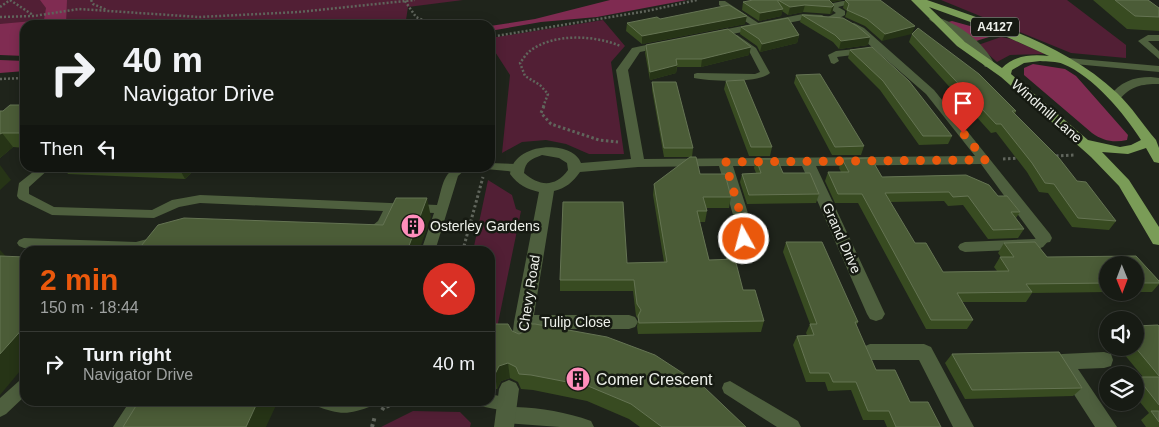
<!DOCTYPE html>
<meta charset="utf-8">
<style>
:root{--surface:#171b14;--page:#20241d;--text:#f1f3f6;--muted:#9ea1a0;--line:#363934;--accent:#ea580c}
body{margin:0;font-family:Arial,sans-serif;background:var(--page);color:var(--text);height:100vh;display:flex;flex-direction:column;font-size:19px;white-space:nowrap}
*{box-sizing:border-box;margin:0}
p{font-size:16px;color:var(--muted)}
.icon{flex:none;width:28px;height:28px;fill:none;stroke:currentColor;stroke-width:2;stroke-linecap:round;stroke-linejoin:round}
.map{position:relative;flex:1;overflow:hidden}
.drawer{position:absolute;left:20px;top:246px;width:475px;height:160px;display:flex;flex-direction:column;background:var(--surface);border-radius:15px;box-shadow:0 2px 12px #0003,0 0 0 1px var(--line)}
.drawer>*{flex:none}
.guide{position:absolute;left:20px;top:20px;width:475px;height:152px;border-radius:15px;box-shadow:0 2px 12px #0003,0 0 0 1px var(--line);background:#171b14;color:var(--text);overflow:hidden}
.needle{width:32px;rotate:179deg}
.buttons{position:absolute;left:1099px;top:256px;display:grid;gap:10px}
.buttons a{display:grid;place-items:center;width:45px;height:45px;border-radius:50%;background:var(--surface);box-shadow:0 2px 12px #0003,0 0 0 1px var(--line);font-size:25px}
.pin{position:absolute;display:grid;place-items:center;width:42px;height:42px;color:#fff;margin:-51px -21px;border-radius:50% 50% 50% 0;rotate:-45deg;box-shadow:0 0 5px #0007}
.pin .icon{rotate:45deg}
.me{position:absolute;width:55px;margin:-28px;rotate:353deg;stroke-linejoin:round;filter:drop-shadow(0 0 4px #0008)}
.turn{display:flex;align-items:center;gap:18px;height:105px;padding:0 20px;font-size:22px}
.turn .icon{width:65px;height:65px;stroke-width:2.5}
.turn b{display:block;font-size:35px;line-height:42px}
.then{display:flex;align-items:center;height:48px;padding:0 20px;background:#0003;gap:10px;font-size:19px}
.round{display:grid;place-items:center;flex:none;width:52px;height:52px;border-radius:26px;background:var(--page)}
.headline{display:flex;align-items:center;justify-content:space-between;height:85px;padding:0 20px}
h1{font-size:30px;font-weight:800;line-height:38px;color:var(--accent)}
ul{padding:0;list-style:none}
li{display:flex;align-items:center;gap:15px;height:65px;padding:0 20px;border-top:1px solid var(--line)}
li div{flex:1}
li b{display:block;font-size:19px}
li em{font-style:normal}
.map>svg:first-child{display:block}
.green{fill:#521f35}
.forest{fill:#802c52}
.water{fill:#7f2b51}
.lines{fill:none;stroke-linecap:round;stroke-linejoin:round}
.path-far2{stroke:#60655c;stroke-width:2.5;stroke-dasharray:2 2;stroke-linecap:butt}
.path-far1{stroke:#60655c;stroke-width:3;stroke-dasharray:2.5 2.5;stroke-linecap:butt}
.path{stroke:#60655c;stroke-width:4;stroke-dasharray:3 3;stroke-linecap:butt}
.lane{fill:#4e5f3e;fill-rule:evenodd}
.street{fill:#4e5f3e;fill-rule:evenodd}
.primary{fill:#7a9c57;fill-rule:evenodd}
.wall{fill:#384b21}
.shaded-wall{fill:#263416}
.building{fill:#4b5c37;stroke:#657453}
.route{stroke:#ea580c;stroke-width:9;stroke-dasharray:0 16.2}
.labels{text-anchor:middle;stroke-width:5;stroke-linejoin:round;paint-order:stroke}
.shield{fill:#161a12;stroke:#adb0aa;stroke-width:1}
.shield-label{font-size:12px;font-weight:bold;fill:#eef1eb}
.street-label{font-size:14px;fill:#eef1eb;stroke:#161a12}
.poi-label{font-size:14px;fill:#eef1eb;stroke:#161a12;text-anchor:start}
.near-poi-label{font-size:16px;fill:#eef1eb;stroke:#161a12;text-anchor:start}
</style>
<div class="map">
<svg width="1159" height="427" viewBox="0 0 1159 427">
<rect width="100%" height="100%" fill="#1f241b"/>
<path class="green" d="M0,0H463L408,7L406,20L337,25H25L0,43Z
M941,0H1067L1126,45V58L1071,53Z
M603,20L625,46L611,62L624,154H589L566,144L546,140L522,142L502,153L510,75L490,44V38Z
M1001,37L1011,39L1045,54L1010,55L997,62L978,45Z
M488,180L512,195L516,209L521,211L497,328H490V251H473Z
M413,411L460,412L471,423L470,427H381Z"/>
<path class="forest" d="M40,0H67L66,24L68,25H25V56L0,55V24L44,20L46,8Z
M952,21L999,34L976,41L948,22Z
M1033,64L1065,69L1076,76L1128,135L1127,140C1114,143 1103,141 1092,133L1024,75V68Z"/>
<path class="water" d="M610,0H687L597,17L541,22L490,31V26L535,19Z
M0,60L25,61V71L0,73Z"/>
<g class="lines">
<path class="path-far2" d="M10,0L33,15
M91,0L93,4L107,10
M405,1L416,17L434,25
M0,7L10,0
M0,17L34,16L79,9L199,17L299,12L415,0
M490,37L647,11L697,0
M0,79L25,78
M543,107L548,94L540,85L525,76L520,63C523,59 526,54 530,51C553,33 595,35 620,46"/>
<path class="path-far1" d="M544,106L541,113L551,124L599,140L618,142
M1056,156L1075,155
M1003,159L1020,158
M464,246L483,177"/>
<path class="path" d="M463,251L465,245
M382,410L384,407L409,401
M372,427L375,416"/>
<path class="lane" d="M719,1H725L763,26L756,28L719,5Z
M843,1H846V5L838,7L845,11V15L834,21H828V17L836,13L829,8V4Z
M737,35L756,48L770,73C758,84 709,81 694,78V74L697,73L755,74L760,72L749,51L733,38Z
M1148,35H1159V41H1148L1159,51V59L1138,41Z
M865,48L869,51L868,53L837,57L839,61L834,64L831,63L828,55L836,51Z
M490,163L517,164L523,168L517,172L486,169L485,168H490Z
M38,168H50L29,187V194L54,207L152,210L172,200L200,195L437,205C443,186 443,165 467,168L458,176L435,251H421L434,213L395,211L388,227L368,238L363,237L362,234L378,221L383,211L200,203L179,207L154,218L52,215L19,199L17,196L19,183Z
M1044,233L1049,235L1051,238L1043,247L1038,249L965,252L960,250L958,247L960,244L965,242L1035,239Z
M155,237L160,239L162,242L160,245L138,251L24,248L19,246L17,243L19,240L24,238L136,242Z
M25,379V396L6,414L0,417V398L19,381Z
M730,381L798,421L801,427H777L724,393L722,388L724,383Z
M490,394L514,399L516,404L515,407C542,408 566,412 591,421L594,427H560L506,423L500,420L498,415L500,410L480,406L478,401H490Z
M130,401H148L132,427H113Z
M314,401H374L372,406C348,415 340,415 316,406Z"/>
<path class="street" d="M803,14L822,15L827,18L822,21L803,20L712,38L707,35L712,32Z
M934,16C958,23 984,42 995,65L993,67H985C969,41 957,35 931,21L929,19Z
M854,23L864,28L934,90L1050,234L1052,238L1050,242L1044,243L1038,242L981,164L816,166L885,314L882,319L876,321L870,319L867,314L802,166H733L753,229C752,241 746,251 740,262L734,264L728,262L726,258L736,239L737,229L719,166L638,167L580,172C573,182 566,188 554,191L534,315H629L635,317L638,322L635,327L629,329H532L527,345L521,348L515,345L512,340L514,322L539,192C527,189 518,185 510,174C514,141 573,140 581,163L631,159L616,70L632,48L665,41L670,44L669,46L640,52L628,70L644,159L975,156L926,94L850,28V24ZM542,155L559,158L567,163L568,170C555,188 539,186 524,173C525,161 532,159 542,155Z
M1068,58L1159,66V72L1064,63L1063,61L1064,59Z
M1151,77L1159,78V84C1141,84 1131,86 1119,100H1111L1109,97C1120,82 1133,77 1151,77Z
M870,344H924L931,347L974,427H953L919,360H870L863,357L861,352L863,347Z
M1104,352L1111,354L1113,360L1111,366L1104,368L1078,369L1117,427H1095L1053,362L1055,356L1062,354Z
M509,380L516,383L519,389L514,427H494L499,389L502,383Z"/>
<path class="primary" d="M911,0H927C993,23 1065,44 1117,93C1132,107 1143,125 1156,140L1159,148V163L1154,162L1146,148L1128,154L1102,152L1129,180L1159,227V245L1153,244L1119,186L1091,157L1001,77L957,46ZM929,7L987,28L1049,56C1033,54 1014,55 1002,68L965,42ZM1040,61C1047,62 1057,61 1063,64C1093,76 1124,113 1141,140L1131,145L1120,147L1088,140L1011,74L1012,70L1024,63Z"/>
</g>
<path class="wall" d="M753,0H842L831,2L834,5L832,13L830,14L803,12L788,15L782,11L781,16L759,21L742,10L743,2Z
M845,0L915,26L882,41L865,26L845,17L847,11L843,8Z
M1093,0H1148L1159,8V31L1127,29Z
M802,15L868,45L839,49L833,42L800,22Z
M627,23L745,24L642,44L626,31Z
M741,27L799,35L797,43L760,52L757,46L740,34Z
M912,34L1016,111L1015,114L1077,181L1116,221L1109,230L1072,227L1048,193L1039,192L1027,172L996,132L991,133L909,42Z
M646,45L749,55L701,67H677L676,73L650,80L645,53Z
M850,50L952,136L948,144L919,145L880,90L848,58Z
M796,75L864,146L861,155H832L794,83Z
M726,81L772,147L770,156H749L724,89Z
M652,82L693,148L692,157H664L652,90Z
M25,105V148L13,147L0,158L3,111Z
M871,158L882,177L966,175L989,185L998,196H1007L1020,212L1016,218L1024,229L1018,238L988,239L963,205L948,206L944,201L890,202L915,243H926L943,272L997,271L994,267L1000,257H1001L998,253L1004,243L1035,242L1047,257L1136,256L1159,281V284L1152,292H1135V265H1108V292L1032,293L1026,302H962L973,320L967,329H926L858,203H835L825,181L828,172H841L839,168L842,159Z
M756,159L783,173L819,194L816,203L747,204L740,182L742,174L756,173L754,168Z
M64,168H196L185,179L68,174Z
M274,168H304L303,169Z
M700,174L731,197L729,208H706L707,211L705,222H700L709,260L743,290L764,321L761,332L638,334L637,327L638,319L636,316L633,291H560V280L627,263L664,262L653,195L654,184Z
M786,242L858,322L856,326L876,370L910,402L941,427H887L884,420H863L851,390L828,391L825,382H806L793,345L797,336L807,335L806,333L810,324L783,252Z
M490,324L512,331L519,334L746,427H640L629,419L587,401L533,390L521,389L518,382L510,378L501,381L497,389H490Z
M1159,326V427H1146L1141,420L1149,413L1135,396V379L1137,377H1143L1119,348H1135Z
M952,354L1082,388L1073,396L965,399L945,363Z"/>
<path class="shaded-wall" d="M828,0H842L828,3Z
M805,5L803,12L788,15L790,7Z
M834,5L832,13L830,14L832,7Z
M783,9L781,16L759,21L760,13Z
M747,16L745,24L642,44V36Z
M915,26L912,34L882,41L885,34Z
M799,35L797,43L760,52L762,44Z
M870,37L868,45L839,49L841,41Z
M751,47L749,55L701,67L702,59Z
M677,65L676,73L650,80V72Z
M2,133L13,147L0,158V134Z
M0,165L11,180L0,190Z
M179,168H196L185,179Z
M427,198L431,217L419,251H407Z
M0,250L15,266L0,267Z
M24,326L25,365L0,395V354Z
M508,363L510,378L501,381L497,389L495,374L499,366Z
M258,401H278L266,427H246Z"/>
<path class="building" d="M753,0H777L783,9L760,13L743,2Z
M778,0H829L834,5L832,7L805,5L790,7Z
M845,0H880L915,26L885,34L867,19L847,10L849,4Z
M1115,0H1148L1159,8V17L1135,16Z
M729,5L747,16L642,36L627,23L657,17L660,19Z
M802,15L843,18L857,26L870,37L841,41L835,35Z
M788,18L799,35L762,44L759,39L741,27Z
M918,28L979,74L1016,111H1012L1059,158L1077,181L1086,182L1116,221L1078,218L1054,184L1045,183L1032,163L1001,124H996L912,34Z
M728,29L751,47L702,59H676L677,65L650,72L646,45Z
M872,47L909,81L952,136H923L883,81L850,50Z
M820,74L864,146L835,147L796,75Z
M744,80L772,147H751L726,81Z
M652,82H676L693,148H664Z
M10,105H25V133H2L0,134V111H3Z
M690,157H696L700,174H725L731,197H703L707,211H697L709,260L735,259L743,290H755L764,321L639,323L638,316L641,310L637,304L634,280H560L563,202H623L627,263L667,262L654,184Z
M871,158L882,177L966,175L989,185L998,196H1007L1020,212H1011L1024,229L993,230L968,196L953,197L949,192L885,193L915,243H926L943,272L1009,271L1000,257H1014L1004,243L1035,242L1047,257L1136,256L1159,281V283H1135V265H1108V283L1026,284L1032,292L957,293L973,320H931L862,194H838L828,172H849L842,159Z
M756,159H777L783,173H810L819,194L749,195L742,174L761,173Z
M396,198H427L407,251H137L158,225L184,218L383,225Z
M786,242H822L858,322H855L876,370H895L910,402H928L941,427H896L889,411H868L856,382H833L829,373H810L797,336L814,335L810,324H817Z
M0,256L25,257V326L0,354Z
M490,324H508L512,331L519,334L526,331L529,324H535L607,337L655,355L704,387L746,427H662L631,404L588,386L531,375L519,374L516,367L508,363L499,366L495,374H490Z
M1158,325L1159,326V376L1135,347V326Z
M1059,352L1082,388L972,390L952,354Z
M1137,377H1159V405Z
M139,401H258L246,427H123Z
M1151,411H1159V422Z"/>
<g class="lines">
<path class="route" d="M744,239L745,229L725,162L985,160L963,133"/>
</g>
<defs>
<symbol id="building-disc" viewBox="-11 -11 22 22"><circle r="9.5" fill="#ff8ebb" stroke="#161a12"/><path d="M-4-6H4V6H1V3H-1V6H-4ZM-2.5-4.3h1.7v1.8h-1.7ZM.8-4.3h1.7v1.8H.8ZM-2.5-1h1.7V.8h-1.7ZM.8-1h1.7V.8H.8Z" fill="#111"/></symbol>
</defs>
<g fill-rule="evenodd">
<use href="#building-disc" x="399" y="212" width="28" height="28"/>
<use href="#building-disc" x="564" y="365" width="28" height="28"/>
</g>
<g class="labels">
<rect class="shield" x="971" y="17.5" width="48" height="19" rx="4"/>
<g class="shield-label">
<text x="995" y="31">A4127</text>
</g>
<g class="street-label">
<text transform="translate(1047 111) rotate(41)" y="5">Windmill Lane</text>
<text transform="translate(842 238) rotate(66)" y="5">Grand Drive</text>
<text transform="translate(529 293) rotate(-81)" y="5">Chevy Road</text>
<text x="576" y="327">Tulip Close</text>
</g>
<g class="poi-label">
<text x="430" y="231">Osterley Gardens</text>
</g>
<g class="near-poi-label">
<text x="596" y="385">Comer Crescent</text>
</g>
</g>
</svg>
<div class="buttons">
<a><svg class="needle" viewBox="-14 -14 28 28"><path d="M0-13l5 13h-10z" fill="#e53935"/><path d="M0 13l5-13h-10z" fill="#9ea1a0"/></svg></a>
<a><svg class="icon" aria-label="sound" viewBox="0 0 24 24"><path d="M4 9h4l5-4v14l-5-4H4zM17 9q2 3 0 6"/></svg></a>
<a><svg class="icon" aria-label="layers" viewBox="0 0 24 24"><path d="M12 4l9 5-9 5-9-5zM3 14l9 5 9-5"/></svg></a>
</div>
<div class="pin" style="left:963px;top:133px;background:#d93025"><svg class="icon" aria-label="arrive" viewBox="0 0 24 24"><path d="M6 21V4h12l-3 4 3 4H6"/></svg></div>
<svg class="me" style="left:744px;top:239px" viewBox="-20 -20 40 40"><circle r="17" fill="#ea580c" stroke="#fff" stroke-width="3"/><path d="M0-11L8 9 0 5-8 9z" fill="#fff"/></svg>
<div class="guide">
<div class="turn"><svg class="icon" aria-label="right" viewBox="0 0 24 24"><path d="M7 20v-9h11M14 6l5 5-5 5"/></svg><div><b>40 m</b>Navigator Drive</div></div>
<div class="then">Then<svg class="icon" aria-label="left" viewBox="0 0 24 24"><path d="M17 20v-9H6M10 6l-5 5 5 5"/></svg></div>
</div>
<section class="drawer">
<div class="headline"><div><h1>2 min</h1><p>150 m · 18:44</p></div><a class="round" style="background:#d93025;color:#fff"><svg class="icon" aria-label="close" viewBox="0 0 24 24"><path d="M6 6l12 12M18 6L6 18"/></svg></a></div>
<ul>
<li><svg class="icon" aria-label="right" viewBox="0 0 24 24"><path d="M7 20v-9h11M14 6l5 5-5 5"/></svg><div><b>Turn right</b><p>Navigator Drive</p></div><em>40 m</em></li>
</ul>
</section>
</div>
